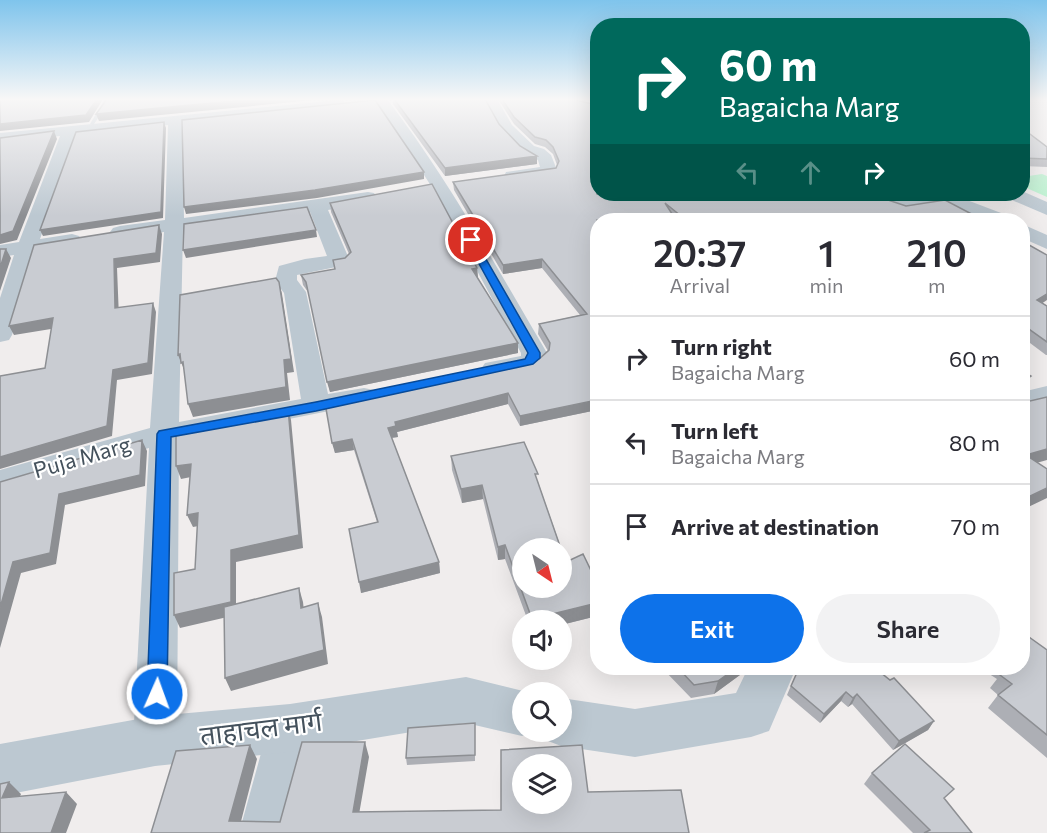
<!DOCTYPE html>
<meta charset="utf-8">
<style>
:root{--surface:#fff;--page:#f2f2f3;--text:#2b2b33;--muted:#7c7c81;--line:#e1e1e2;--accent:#0d72ea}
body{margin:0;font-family:Commissioner,"Noto Sans Devanagari",sans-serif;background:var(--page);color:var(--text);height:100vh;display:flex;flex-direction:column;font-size:22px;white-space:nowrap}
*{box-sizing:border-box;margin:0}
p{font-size:20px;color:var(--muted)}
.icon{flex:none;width:33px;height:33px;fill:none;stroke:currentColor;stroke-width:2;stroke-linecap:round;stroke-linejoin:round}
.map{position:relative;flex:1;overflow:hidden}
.details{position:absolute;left:590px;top:213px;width:440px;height:462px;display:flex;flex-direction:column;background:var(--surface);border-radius:24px;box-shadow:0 6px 24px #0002}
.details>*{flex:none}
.hud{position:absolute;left:590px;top:18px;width:440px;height:183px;border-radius:24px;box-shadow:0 6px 24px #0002;background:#00695c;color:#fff;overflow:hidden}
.needle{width:39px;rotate:145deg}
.fabs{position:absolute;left:512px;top:538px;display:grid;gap:12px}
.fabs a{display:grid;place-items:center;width:60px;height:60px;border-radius:50%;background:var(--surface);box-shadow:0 6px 24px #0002;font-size:30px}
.pin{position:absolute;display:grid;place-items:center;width:51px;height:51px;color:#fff;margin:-26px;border:3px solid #fff;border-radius:50%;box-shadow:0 2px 6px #0007}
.me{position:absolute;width:66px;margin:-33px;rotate:2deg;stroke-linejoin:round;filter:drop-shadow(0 0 4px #0008)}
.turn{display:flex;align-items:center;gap:21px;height:126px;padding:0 30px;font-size:27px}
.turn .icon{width:78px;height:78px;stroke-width:2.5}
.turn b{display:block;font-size:42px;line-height:51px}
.lanes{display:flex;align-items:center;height:57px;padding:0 30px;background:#0003;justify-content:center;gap:30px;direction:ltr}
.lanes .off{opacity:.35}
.eta{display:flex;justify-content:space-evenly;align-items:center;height:102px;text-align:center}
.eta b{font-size:36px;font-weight:600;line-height:42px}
.cta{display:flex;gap:12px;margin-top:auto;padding:12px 30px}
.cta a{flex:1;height:69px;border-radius:36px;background:var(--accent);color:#fff;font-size:24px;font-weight:600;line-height:69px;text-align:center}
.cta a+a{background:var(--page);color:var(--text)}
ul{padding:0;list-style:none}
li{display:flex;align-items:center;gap:18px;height:84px;padding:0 30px;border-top:2px solid var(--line)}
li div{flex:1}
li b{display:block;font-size:22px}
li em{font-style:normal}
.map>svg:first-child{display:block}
.green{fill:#b7f1cd}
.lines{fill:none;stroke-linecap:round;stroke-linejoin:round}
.service{fill:#bcc8d1;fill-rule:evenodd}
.minor{fill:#bcc8d1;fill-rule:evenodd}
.tertiary{fill:#bcc8d1;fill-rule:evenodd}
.wall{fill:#adafb5}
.shaded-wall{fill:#8d8f93}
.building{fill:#c9ccd2;stroke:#8d8f93;stroke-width:1.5;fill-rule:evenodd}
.route{fill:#0d72ea;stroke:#084a98;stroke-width:1.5}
.labels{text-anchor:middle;stroke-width:4.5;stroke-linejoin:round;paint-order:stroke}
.street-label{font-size:22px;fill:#44515c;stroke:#fff}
.near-street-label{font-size:27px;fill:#44515c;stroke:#fff}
</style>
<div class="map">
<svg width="1047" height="833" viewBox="0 0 1047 833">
<rect width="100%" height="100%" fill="#f0eded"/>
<path class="green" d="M1042,174L1047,176V197L1022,186V177Z"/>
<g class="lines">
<path class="service" d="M105,99H111L94,124H90Z"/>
<path class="minor" d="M375,99H387C448,179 496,266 547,353V358C536,373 502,379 485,375L481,369L485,363L521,356V353L435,192Z
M483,99H497L512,125L534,146L544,149L551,155L557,170L555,174L512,181L506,180L504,176L506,172L540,167L538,160L522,152L501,130Z
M338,100L343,101L345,104L343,107L182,124L184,218L368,192L374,193L377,197L374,201L328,210L350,261L346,265L297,275V280L306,292L328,394L364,388L374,390L378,396L374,402L179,441L177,741L171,756L155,762L139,756L133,741L149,448L0,492V470L150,428L164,232L120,238L113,236L110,232L113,228L120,226L165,220L168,125L76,135L40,239L72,234L79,236L82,240L79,244L36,252L12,335L9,340L0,342V298L14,255L0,257V245L19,242L60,136L0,143V133ZM310,212L327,256L305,259L279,266L275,281L284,293L301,399L179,422L183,229Z
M1022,191L1047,202V215L1007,198L1004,194H1022Z
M861,194H886L905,200L951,194L1009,216L1012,220H987L949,205L904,212L864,198Z
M1022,224L1047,235V249L1022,238Z
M290,707L305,713L312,728L287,833H239L268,728L275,713Z"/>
<path class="tertiary" d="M1047,386V406L1022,412V392Z
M748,668H796L769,731L751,737L635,757L561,746L543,739L540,732H561V698L635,709L736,693Z
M466,677L531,693H522V732H533L522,736L466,723L290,752L155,766L0,796V744L155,716L290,704Z"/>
</g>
<path class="wall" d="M393,99H485L499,124L537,164L445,176L393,104Z
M498,99H572L906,206L983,220H597V410L520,426L508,404L397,432L398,437L392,438L439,562L440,573L361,593L377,522L354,450L335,453L325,403L539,359L548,351L538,334L539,324L580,315L542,268L503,274L454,190L453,182L556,168L557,165L553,154L545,147L535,144L514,124Z
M1022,128L1047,147V167L1022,166Z
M892,194H936L905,198Z
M330,203L477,268L478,278L518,343V353L330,392L308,292L303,285L301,275L335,269L349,254L331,212Z
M1022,241L1043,303L1047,306V355H1046L1022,337Z
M451,456L538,482L566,562L597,616L561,625V621H528L505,559L498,560L483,499L462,503L452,470Z
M1047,650V758L988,708L998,695L990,688L997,679L980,668H1022Z
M662,668H746L744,672L714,694L691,698Z
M797,668H875L934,721L928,730L893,750L852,704L848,707L841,701L820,723L787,695L798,669Z
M475,723V761L407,765L406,758Z
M872,773L945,800L972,833H913L864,784Z"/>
<path class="shaded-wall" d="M97,99H103L89,122L0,131V124Z
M254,99H324L99,121L96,114Z
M164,122L166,128L163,218L43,236L40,230Z
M54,131L57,139L17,240L0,244V235Z
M537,156V164L445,176V168Z
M424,172V179L317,198L186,214L184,207Z
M907,194H936L905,198Z
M159,225L162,234L160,262L117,268L119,318L115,308L114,259Z
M316,230L317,237L186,258L183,250Z
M6,249L11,258L0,291V268Z
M542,259V268L503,274V265Z
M477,268L478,278L472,269Z
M279,282L282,294L294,372L287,373L290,400L193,417L188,404L284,360Z
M1047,294V300L1032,310L1037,300Z
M153,303L156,312L152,374L117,380L112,436L0,469V457L113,370Z
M53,318L57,328L14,335L9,326Z
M518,343V353L330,392L327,382Z
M180,354L188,375H186L183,367L178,355Z
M508,393V404L397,432L398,437L389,438L388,428L395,422Z
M597,400V410L520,426V416Z
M288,408L291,420L303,548L236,562V615L180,628L174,615L231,550Z
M352,439L354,450L335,453L332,443Z
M142,440L147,451L145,486L65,505L56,564L21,573L0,648V608L13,562L59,494Z
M1047,449V460L1022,467L1026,455Z
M191,464L196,476L181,479L176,466Z
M482,485L483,499L462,503L461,489Z
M1047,488V498L1022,510V500Z
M198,513L204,525L193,527L187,515Z
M505,545V559L498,560V547Z
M439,562L440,573L361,593L359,582Z
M299,588L303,602L305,621L301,608Z
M318,603L322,617L328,664L231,691L225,678Z
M597,603V616L561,625V621H532V619Z
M736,668H746L744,672L714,694L718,681Z
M846,692L841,701L820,723L824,714Z
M857,694L852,704L848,707L853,698Z
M934,721L928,730L893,750L899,741Z
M365,742L369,757L357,826L353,812Z
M250,745L257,759L238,833L229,821Z
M9,782L21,794L14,810L2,798Z
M66,792L77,804L66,833H51Z"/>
<path class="building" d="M0,99H97L86,115L0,124Z
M107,99H254L96,114Z
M394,99H485L499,124L520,146L537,156L445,168Z
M502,99H572L597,105V194H870L906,206L945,200L983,220H686L665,203L676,220H597V400L520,416L508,393L395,422L396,426L388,428L439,562L359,582L349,529L378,522L352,439L332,443L325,403L539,359L549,350L550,343L539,324L587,314L542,259L503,265L453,182L556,168L559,161L553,147L546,140L535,137L514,117Z
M375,100L424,172L315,190L184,207L182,120Z
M164,122L161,212L40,230L76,132Z
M1022,128L1047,147V159L1022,158Z
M54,131L13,231L0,235V138Z
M432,184L477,268L472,269L518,343L327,382L306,282L301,275L335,269L333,260L345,258L351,252L330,203Z
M307,207L316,230L183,250L184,224Z
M159,225L156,253L114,259L115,308L153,303L148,363L113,370L107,426L0,457V376L45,368L53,318L9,326L34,245Z
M1022,241L1047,255V294L1037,300L1047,306V342L1022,324Z
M0,249H6L0,268Z
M276,278L279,282L291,359L284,360L286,387L188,404L183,362L181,363L180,354L178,355L180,295Z
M1022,371L1031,376L1027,379V399L1030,401L1047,397V449L1026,455L1047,469V488L1022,500Z
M288,408L299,535L231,550V602L174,615V573L195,569L198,513L187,515L191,464L176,466V431Z
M142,440L140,475L59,494L50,553L13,562L0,608V482Z
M524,442L538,474H535L561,549H522V588H561V549L566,562L583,554L597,583V603L532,619L505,545L498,547L482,485L461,489L451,456Z
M299,588L301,608L318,603L324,650L225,678L224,607Z
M1022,632L1047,650V735L998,695L1012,684L1000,675L1009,668H1022Z
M678,668H736L718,681L694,685Z
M799,668H875L890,680L894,678L934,721L899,741L857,694L853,698L846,692L824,714L791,686Z
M475,723V755L406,758L408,728Z
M302,742H365L353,812L501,810V750L582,745L588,792L681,790L689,833H151L176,751L250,745L229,821L280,822ZM522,765H561V804H522Z
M905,744L954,789L944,798L972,833H924L930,830L872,773Z
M9,782L2,798L66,792L51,833H0V784Z"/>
<linearGradient id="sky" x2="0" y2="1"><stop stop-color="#7fc4ec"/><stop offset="0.46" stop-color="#f8f7f7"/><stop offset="1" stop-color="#f8f7f7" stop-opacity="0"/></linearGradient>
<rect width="1047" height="216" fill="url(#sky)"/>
<path class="route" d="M467,238L475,240L540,353V358L533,364L316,411L171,437L167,694L164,700L157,703L150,700L147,694L157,434L159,431L316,402L525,359L528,353L466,240Z"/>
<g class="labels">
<g class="street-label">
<text transform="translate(82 457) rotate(-16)" y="8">Puja Marg</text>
</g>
<g class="near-street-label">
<text transform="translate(261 729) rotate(-7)" y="9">ताहाचल मार्ग</text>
</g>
</g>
</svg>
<div class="fabs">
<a><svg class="needle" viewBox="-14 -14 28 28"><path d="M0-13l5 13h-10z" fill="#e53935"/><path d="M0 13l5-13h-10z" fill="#7c7c81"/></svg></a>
<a><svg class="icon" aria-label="sound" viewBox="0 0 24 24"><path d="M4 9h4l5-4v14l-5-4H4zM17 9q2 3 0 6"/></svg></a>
<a><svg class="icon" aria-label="search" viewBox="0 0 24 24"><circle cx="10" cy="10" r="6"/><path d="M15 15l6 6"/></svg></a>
<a><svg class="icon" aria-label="layers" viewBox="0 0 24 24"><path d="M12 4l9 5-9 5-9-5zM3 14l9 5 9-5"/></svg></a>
</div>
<div class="pin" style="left:471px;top:240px;background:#d93025"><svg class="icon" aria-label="arrive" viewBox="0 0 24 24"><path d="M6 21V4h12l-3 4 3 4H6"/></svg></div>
<svg class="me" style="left:157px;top:694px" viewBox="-20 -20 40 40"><circle r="17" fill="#0d72ea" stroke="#fff" stroke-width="3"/><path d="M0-11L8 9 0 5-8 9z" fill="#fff"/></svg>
<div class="hud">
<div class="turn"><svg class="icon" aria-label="right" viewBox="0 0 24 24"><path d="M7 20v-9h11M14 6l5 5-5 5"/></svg><div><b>60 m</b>Bagaicha Marg</div></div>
<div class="lanes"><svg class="icon off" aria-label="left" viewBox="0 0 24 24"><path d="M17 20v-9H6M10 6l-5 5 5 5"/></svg><svg class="icon off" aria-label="ahead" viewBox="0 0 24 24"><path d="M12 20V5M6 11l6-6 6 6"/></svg><svg class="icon" aria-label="right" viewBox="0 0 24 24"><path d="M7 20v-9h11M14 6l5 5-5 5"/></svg></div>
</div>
<section class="details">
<div class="eta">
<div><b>20:37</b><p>Arrival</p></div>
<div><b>1</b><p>min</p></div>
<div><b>210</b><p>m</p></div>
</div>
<ul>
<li><svg class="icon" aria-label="right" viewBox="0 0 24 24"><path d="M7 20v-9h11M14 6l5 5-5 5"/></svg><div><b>Turn right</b><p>Bagaicha Marg</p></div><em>60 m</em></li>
<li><svg class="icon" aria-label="left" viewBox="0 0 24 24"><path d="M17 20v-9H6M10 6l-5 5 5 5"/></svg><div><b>Turn left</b><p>Bagaicha Marg</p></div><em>80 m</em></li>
<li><svg class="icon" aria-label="arrive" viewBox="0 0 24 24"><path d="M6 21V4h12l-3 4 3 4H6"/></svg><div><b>Arrive at destination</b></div><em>70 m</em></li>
</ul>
<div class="cta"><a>Exit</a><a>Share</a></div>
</section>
</div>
